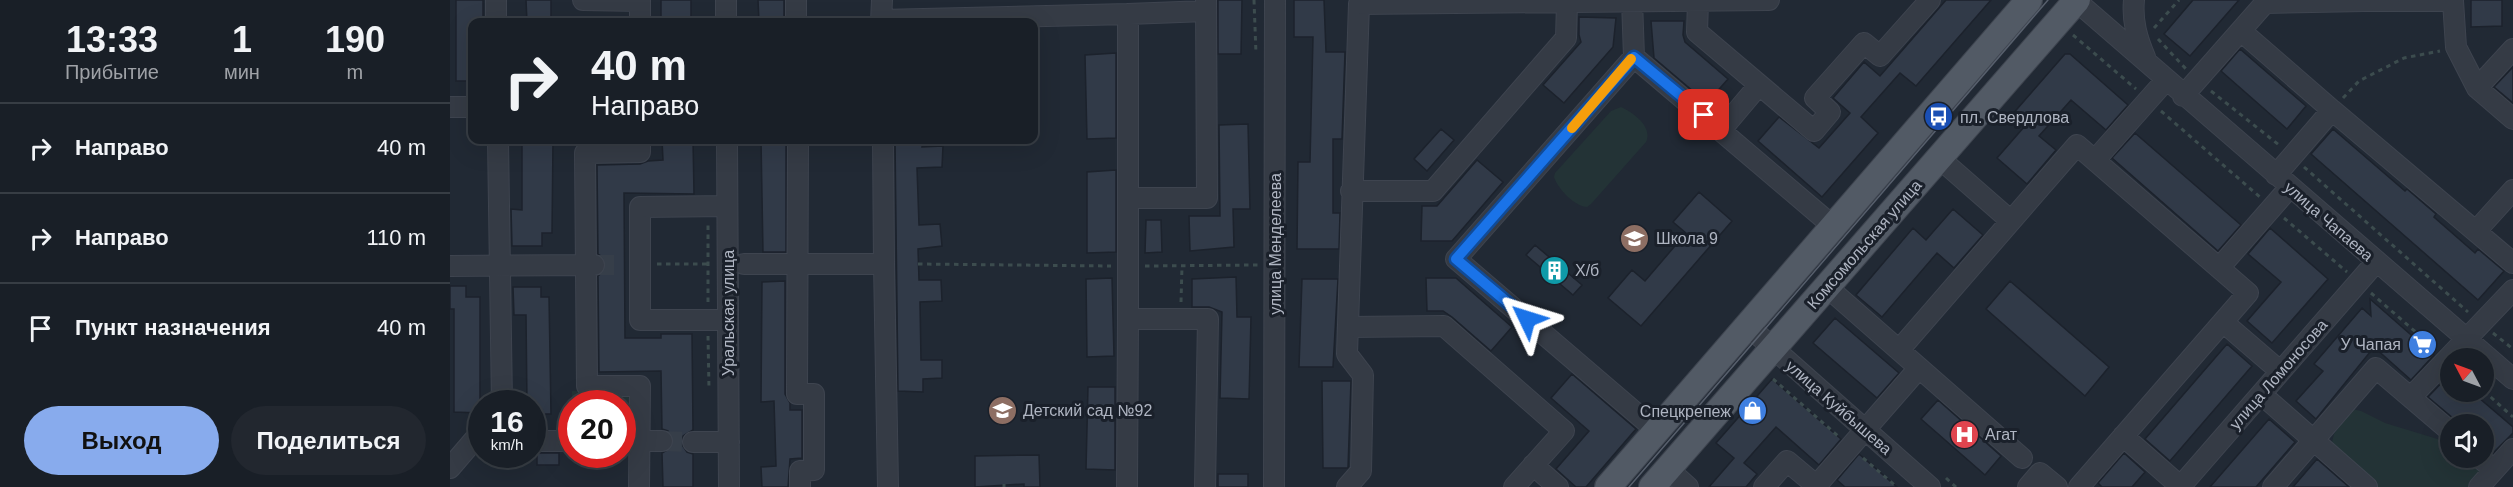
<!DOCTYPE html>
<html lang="ru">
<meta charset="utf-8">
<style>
:root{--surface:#191f27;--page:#22272f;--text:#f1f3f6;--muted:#9fa2a7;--line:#373d44;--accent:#88abed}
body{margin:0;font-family:Helvetica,sans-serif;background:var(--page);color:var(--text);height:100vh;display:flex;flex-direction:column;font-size:22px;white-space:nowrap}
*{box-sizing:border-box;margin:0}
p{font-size:20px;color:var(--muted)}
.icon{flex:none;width:33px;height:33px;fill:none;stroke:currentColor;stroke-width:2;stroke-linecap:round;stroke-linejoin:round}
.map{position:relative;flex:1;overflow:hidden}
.sheet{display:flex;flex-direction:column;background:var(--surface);width:450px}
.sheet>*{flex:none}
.hud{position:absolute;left:18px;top:18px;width:570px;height:126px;border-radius:12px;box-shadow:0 6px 24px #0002,0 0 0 2px var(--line);background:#191f27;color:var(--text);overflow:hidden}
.needle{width:39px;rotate:311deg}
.controls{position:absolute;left:1990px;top:348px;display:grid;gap:12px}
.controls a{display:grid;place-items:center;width:54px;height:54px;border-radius:50%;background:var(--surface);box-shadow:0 6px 24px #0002,0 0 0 2px var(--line);font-size:30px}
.speed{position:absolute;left:18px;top:390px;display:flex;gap:12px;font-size:30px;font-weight:700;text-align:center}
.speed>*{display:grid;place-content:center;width:78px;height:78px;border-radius:50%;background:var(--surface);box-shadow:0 6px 24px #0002,0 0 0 2px var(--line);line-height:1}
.speed small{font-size:15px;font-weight:400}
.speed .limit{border:9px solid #d22;background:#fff;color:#111}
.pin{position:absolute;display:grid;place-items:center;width:51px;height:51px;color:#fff;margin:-26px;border-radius:12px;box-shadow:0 3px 9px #0006}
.me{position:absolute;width:66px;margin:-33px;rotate:311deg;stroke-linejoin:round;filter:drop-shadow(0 0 4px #0008)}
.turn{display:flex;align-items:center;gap:21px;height:126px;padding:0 24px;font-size:27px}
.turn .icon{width:78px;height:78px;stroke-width:2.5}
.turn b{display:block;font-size:42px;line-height:51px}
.eta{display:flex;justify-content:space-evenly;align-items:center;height:102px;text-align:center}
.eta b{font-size:36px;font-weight:700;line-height:42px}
.primary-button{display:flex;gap:12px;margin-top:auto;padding:12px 24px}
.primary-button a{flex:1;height:69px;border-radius:36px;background:var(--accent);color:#111;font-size:24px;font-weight:700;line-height:69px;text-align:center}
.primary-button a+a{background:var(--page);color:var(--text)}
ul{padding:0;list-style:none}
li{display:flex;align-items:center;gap:18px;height:90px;padding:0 24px;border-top:2px solid var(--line)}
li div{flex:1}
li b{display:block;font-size:22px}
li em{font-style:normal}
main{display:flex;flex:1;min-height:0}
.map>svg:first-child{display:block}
.green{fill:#233336}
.building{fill:#313a48;stroke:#1c222c;stroke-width:1.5}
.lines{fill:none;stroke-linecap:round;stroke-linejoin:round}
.minor-tunnel{stroke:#363e49;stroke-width:20;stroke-dasharray:20 10;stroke-linecap:butt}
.minor-casing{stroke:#3e444f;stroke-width:22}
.major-casing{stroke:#3e444f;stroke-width:28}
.path{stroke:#3c4c4e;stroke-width:3;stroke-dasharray:4.5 4.5;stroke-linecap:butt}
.minor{stroke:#353b45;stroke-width:20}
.major{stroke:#525a65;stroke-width:26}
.tram{stroke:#575f6c;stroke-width:1.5}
.route-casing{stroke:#114b97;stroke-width:15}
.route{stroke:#1a73e8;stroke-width:10}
.slow{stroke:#f59e0b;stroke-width:10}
.labels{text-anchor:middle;stroke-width:6;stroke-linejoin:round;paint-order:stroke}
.poi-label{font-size:16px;fill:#afb5c2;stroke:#1a202a;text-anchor:start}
.street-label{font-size:16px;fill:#afb5c2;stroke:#1a202a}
</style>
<main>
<section class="sheet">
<div class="eta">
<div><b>13:33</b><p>Прибытие</p></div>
<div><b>1</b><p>мин</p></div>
<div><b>190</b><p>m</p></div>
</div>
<ul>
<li><svg class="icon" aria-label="right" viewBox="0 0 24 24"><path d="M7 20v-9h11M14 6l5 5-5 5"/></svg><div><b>Направо</b></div><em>40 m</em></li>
<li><svg class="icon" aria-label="right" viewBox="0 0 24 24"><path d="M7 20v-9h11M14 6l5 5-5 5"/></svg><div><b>Направо</b></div><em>110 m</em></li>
<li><svg class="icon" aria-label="arrive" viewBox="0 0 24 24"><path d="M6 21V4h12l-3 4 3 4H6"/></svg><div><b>Пункт назначения</b></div><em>40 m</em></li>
</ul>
<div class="primary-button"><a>Выход</a><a>Поделиться</a></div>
</section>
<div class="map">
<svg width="2063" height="487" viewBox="0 0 2063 487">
<rect width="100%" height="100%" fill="#212934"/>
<path class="green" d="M1171,107C1184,113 1203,127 1196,142L1141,204L1137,207C1124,206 1108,189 1104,177L1105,173L1161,111Z
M122,391L172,392L184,402L181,423L173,431L172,404H122Z
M1902,409L1911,411L1935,423L1994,441L2001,446V458H2019L2049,479L2042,487H1905L1881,446L1884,434Z"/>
<path class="building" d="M6,0H33V22H22V81H6Z
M76,0H101V22H77Z
M211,0H241V22H211Z
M308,0H334V22H309Z
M768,0H792L791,54H768Z
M844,0H874L876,52H895L892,139H883V213H890L889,249H847L848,162H860L863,37H844Z
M1496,0H1541L1466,86L1450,73L1411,117L1428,133L1372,197L1308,141L1329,117L1369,148L1400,113L1383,98L1414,62L1430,76Z
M1743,0H1789L1740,56L1714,34Z
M2021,0H2052V26L2021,27Z
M1129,17L1166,18L1163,47L1114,103L1093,85L1131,42L1129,35Z
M1201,21H1234L1233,35L1235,42L1278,79L1257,103L1204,58Z
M1790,49L1856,106L1837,129L1771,71Z
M666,53V138L637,139L635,55Z
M1615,54H1620L1678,105L1656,130L1621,100L1589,136L1606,150L1577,184L1547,158L1574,127L1561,116Z
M2063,67V103L2044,87Z
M798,124L800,209H783L784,247L740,251L739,216H770L769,125Z
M991,129L1004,140L977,171L964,159Z
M1883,129L1955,191L1957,189L1986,214L1984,217L2025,253L2028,249L2054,271L2028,300L1861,154Z
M1685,133L1791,225L1768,251L1662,158Z
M72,140H103L102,233H92V246H62L61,209L72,210Z
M212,140H243L244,194L174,193L175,338H211V334H242L243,430L233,436L231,443L237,452L243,454V487H213L212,453L222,447L224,440L218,431L212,429L211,371L149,372L148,276L154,271L156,264L154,258L148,254L147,165L190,164L198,161L213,160Z
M311,140H336V252H313Z
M445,140H473L472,147L493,146L492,167L467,168L469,225L490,224L492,246L468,249L469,280H491L492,301L470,302L471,360H492V378L473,379V392L448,391Z
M1027,160L1053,182L1002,241H971L972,206H987Z
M666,170V252L637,253V172Z
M1249,192L1282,221L1191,326L1158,298L1182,270L1195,281L1236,233L1223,222Z
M1503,209L1533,235L1504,268L1487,253L1432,317L1406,295L1463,228L1476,240Z
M696,220H711L712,252L695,253Z
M1820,228L1878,279L1822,343L1797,321L1831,282L1798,254Z
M1085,245L1132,285L1123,295L1076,255Z
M786,277L787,317H801L799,399L770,398L772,312L759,307H742V279Z
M662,278L664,356L637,357L636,279Z
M976,278H1006L1062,327L1041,351L1002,317L993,311H977Z
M852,279H888L883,367H849Z
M335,281V394L340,403V410H352V458L340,459L338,487H312L311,467L326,466L324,401L311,402L312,282Z
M1560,281L1659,367L1635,396L1536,309Z
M0,286H16V297H30V413L4,412V309H0Z
M63,287H91V297H99L101,414H82V404H77L76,315H64Z
M1920,299L1984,355L1961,380L1924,347L1866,419L1846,401L1873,371L1864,364L1912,308L1921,316Z
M1385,318L1449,373L1427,398L1363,343Z
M1777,344L1802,366L1720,461L1695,439Z
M2001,373V392H2022L2063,427V433L2043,453L2034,447V424H2010L1978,397Z
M1122,374L1186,429L1136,487H1126L1106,469L1139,431L1101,398Z
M1322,379L1391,439L1369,465L1326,427L1294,463L1307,474L1296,487H1259L1284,458L1266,443Z
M872,381H901L898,468H873Z
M638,387H665V470L636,469Z
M1488,400L1551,456L1535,475L1471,419Z
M1819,419L1845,442L1806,487H1760Z
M87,453H109V465H87Z
M1674,453L1695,472L1682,487H1652L1648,483Z
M1409,454L1447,487H1395L1387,480Z
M589,455L590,487H574V484L525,487V456Z
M1867,459L1899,487H1843Z
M768,474H798V487H768Z"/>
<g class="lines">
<path class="minor-tunnel" d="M144,265H174
M212,441L243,442"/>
<defs>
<path id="minor" d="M46,0V22
M133,0L190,1V22
M276,0V22
M346,0V22
M1182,0L1184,57
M1625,0L2063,379
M1684,0C1682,21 1687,38 1695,57
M1248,2L1247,32L1364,131L1380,112L1365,98L1414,43L1430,56L1480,0
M678,14L756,11
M431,20L678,14V319H758L755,487
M431,22L432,0
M1791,31L1882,110
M2027,88L2063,119
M1733,96L1815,3L1914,1H2003L2006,47L2027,88L2063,49
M0,107H22
M1271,130L1309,85
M48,140L52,404
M277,140L279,487
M348,140L347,394H364V470L350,471V487
M433,140L434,264
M1489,158L1561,221
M1645,160L1716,80
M1826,175L1882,110L2063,263
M901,191H983L1116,38L1117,3
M678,198H757L756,0
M277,206L190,207V320H278
M2026,231L2063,190
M294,264H434L438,487
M0,266L144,265
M1769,268L1840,187
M1377,287L1572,458
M1773,322L1830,371
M1298,326L1480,487
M899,327L994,326L1114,431L1064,487
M1449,350L1627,145L1798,293L1629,487
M1811,394L1917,487
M1961,397L2063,290
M1207,431L1006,259L1184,57L1384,227
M1673,436L1730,486
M82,441H122
M172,441H212
M243,442H279
M2030,458L2044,470
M1083,465L1108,487
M0,468L24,440
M1218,469L1238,487
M1366,486L1469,368
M189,487L190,386H137L135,153L190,152V140
M677,487L678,319
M824,487L825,0
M897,487L911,471L913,375L897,354L909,4L1319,0
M1314,487L1337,461L1368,487
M1578,487L1590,473L1607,487
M1730,487L1926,262
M1823,487L1926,368L2001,432
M2029,487L2063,449"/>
<path id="major" d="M1158,487L1579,0
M1202,487L1627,0"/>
</defs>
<use href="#minor" class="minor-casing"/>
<use href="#major" class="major-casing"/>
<path class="path" d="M804,0L806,54
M1704,28L1729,0
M1623,35L1686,89
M1708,39L1736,69
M1761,91L1829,145
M1893,98L1909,81L1954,58L1990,51
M1711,111L1811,198
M1854,167L2018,312
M1834,218L1897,272
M207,264H257
M468,264L661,266
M695,266L808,265
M1921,293L1984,348
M258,302V222
M731,302L732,266
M2043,333L2063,349
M258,336L259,389
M1323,379L1388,436
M2034,391L2063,417
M1413,458L1447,487
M1496,478L1506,487
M554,484V487"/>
<use href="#minor" class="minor"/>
<use href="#major" class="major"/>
<path class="tram" d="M1179,487L1598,0"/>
</g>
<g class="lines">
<defs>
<path id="route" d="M1077,319L1006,259L1184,57L1254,115"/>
</defs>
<use href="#route" class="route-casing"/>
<use href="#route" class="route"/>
<path class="slow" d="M1122,128L1181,59"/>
</g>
<defs>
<symbol id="bus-disc" viewBox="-11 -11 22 22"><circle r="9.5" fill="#1a4fb4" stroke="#1a202a"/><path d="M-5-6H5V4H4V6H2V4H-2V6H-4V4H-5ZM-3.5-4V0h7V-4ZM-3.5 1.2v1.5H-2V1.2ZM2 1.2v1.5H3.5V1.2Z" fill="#fff"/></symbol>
<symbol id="school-disc" viewBox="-11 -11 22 22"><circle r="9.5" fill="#8d6e63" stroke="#1a202a"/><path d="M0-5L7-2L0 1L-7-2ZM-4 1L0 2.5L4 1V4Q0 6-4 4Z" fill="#fff"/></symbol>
<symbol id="building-disc" viewBox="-11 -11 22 22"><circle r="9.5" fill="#0f9aa8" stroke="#1a202a"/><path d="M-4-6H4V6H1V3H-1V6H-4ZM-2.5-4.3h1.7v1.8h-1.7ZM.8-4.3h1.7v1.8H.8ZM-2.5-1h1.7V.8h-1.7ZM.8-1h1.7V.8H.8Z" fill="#fff"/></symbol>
<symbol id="supermarket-disc" viewBox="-11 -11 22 22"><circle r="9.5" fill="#3f7fe0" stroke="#1a202a"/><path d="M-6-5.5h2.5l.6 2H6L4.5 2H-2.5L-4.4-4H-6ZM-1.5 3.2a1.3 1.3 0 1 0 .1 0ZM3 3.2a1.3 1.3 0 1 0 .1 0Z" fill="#fff"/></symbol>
<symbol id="shop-disc" viewBox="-11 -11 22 22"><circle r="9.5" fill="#3f7fe0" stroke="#1a202a"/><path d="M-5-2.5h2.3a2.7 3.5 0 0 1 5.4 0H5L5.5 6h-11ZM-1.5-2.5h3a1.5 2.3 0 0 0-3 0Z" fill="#fff"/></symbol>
<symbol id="hospital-disc" viewBox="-11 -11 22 22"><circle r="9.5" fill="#e0444e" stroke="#1a202a"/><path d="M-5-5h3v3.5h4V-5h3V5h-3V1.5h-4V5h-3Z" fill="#fff"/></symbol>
</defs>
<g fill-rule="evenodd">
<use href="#bus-disc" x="1472" y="100" width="33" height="33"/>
<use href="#school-disc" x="1168" y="222" width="33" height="33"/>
<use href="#building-disc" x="1088" y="254" width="33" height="33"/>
<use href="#supermarket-disc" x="1956" y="328" width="33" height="33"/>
<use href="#school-disc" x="536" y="394" width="33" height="33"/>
<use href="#shop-disc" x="1286" y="394" width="33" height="33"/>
<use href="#hospital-disc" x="1498" y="418" width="33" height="33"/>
</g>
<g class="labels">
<g class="poi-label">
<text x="1510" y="123">пл. Свердлова</text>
<text x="1206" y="244">Школа 9</text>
<text x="1125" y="276">Х/б</text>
<text x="1951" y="350" text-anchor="end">У Чапая</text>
<text x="573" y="416">Детский сад №92</text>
<text x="1281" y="417" text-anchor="end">Спецкрепеж</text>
<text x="1535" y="440">Агат</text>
</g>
<g class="street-label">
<text transform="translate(1879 221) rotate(41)" y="6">улица Чапаева</text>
<text transform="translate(825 244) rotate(-90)" y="6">улица Менделеева</text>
<text transform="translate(1414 244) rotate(-49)" y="6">Комсомольская улица</text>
<text transform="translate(278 313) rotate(-90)" y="6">Уральская улица</text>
<text transform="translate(1828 374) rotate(-49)" y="6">улица Ломоносова</text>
<text transform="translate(1389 407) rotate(41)" y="6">улица Куйбышева</text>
</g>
</g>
</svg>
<div class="controls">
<a><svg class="needle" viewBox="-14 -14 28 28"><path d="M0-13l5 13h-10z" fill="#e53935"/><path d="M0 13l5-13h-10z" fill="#9fa2a7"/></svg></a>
<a><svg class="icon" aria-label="sound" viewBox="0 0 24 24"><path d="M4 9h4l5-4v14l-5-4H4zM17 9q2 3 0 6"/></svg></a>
</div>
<div class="speed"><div>16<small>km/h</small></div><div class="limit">20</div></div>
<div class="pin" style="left:1254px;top:115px;background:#d93025"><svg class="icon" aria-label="arrive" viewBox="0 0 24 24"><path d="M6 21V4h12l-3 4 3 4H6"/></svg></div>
<svg class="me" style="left:1077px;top:319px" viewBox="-20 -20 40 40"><path d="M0-17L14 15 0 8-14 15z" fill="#1a73e8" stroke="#fff" stroke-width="4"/></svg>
<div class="hud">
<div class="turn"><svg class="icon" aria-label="right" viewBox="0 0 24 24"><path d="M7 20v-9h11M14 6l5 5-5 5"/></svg><div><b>40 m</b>Направо</div></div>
</div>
</div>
</main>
